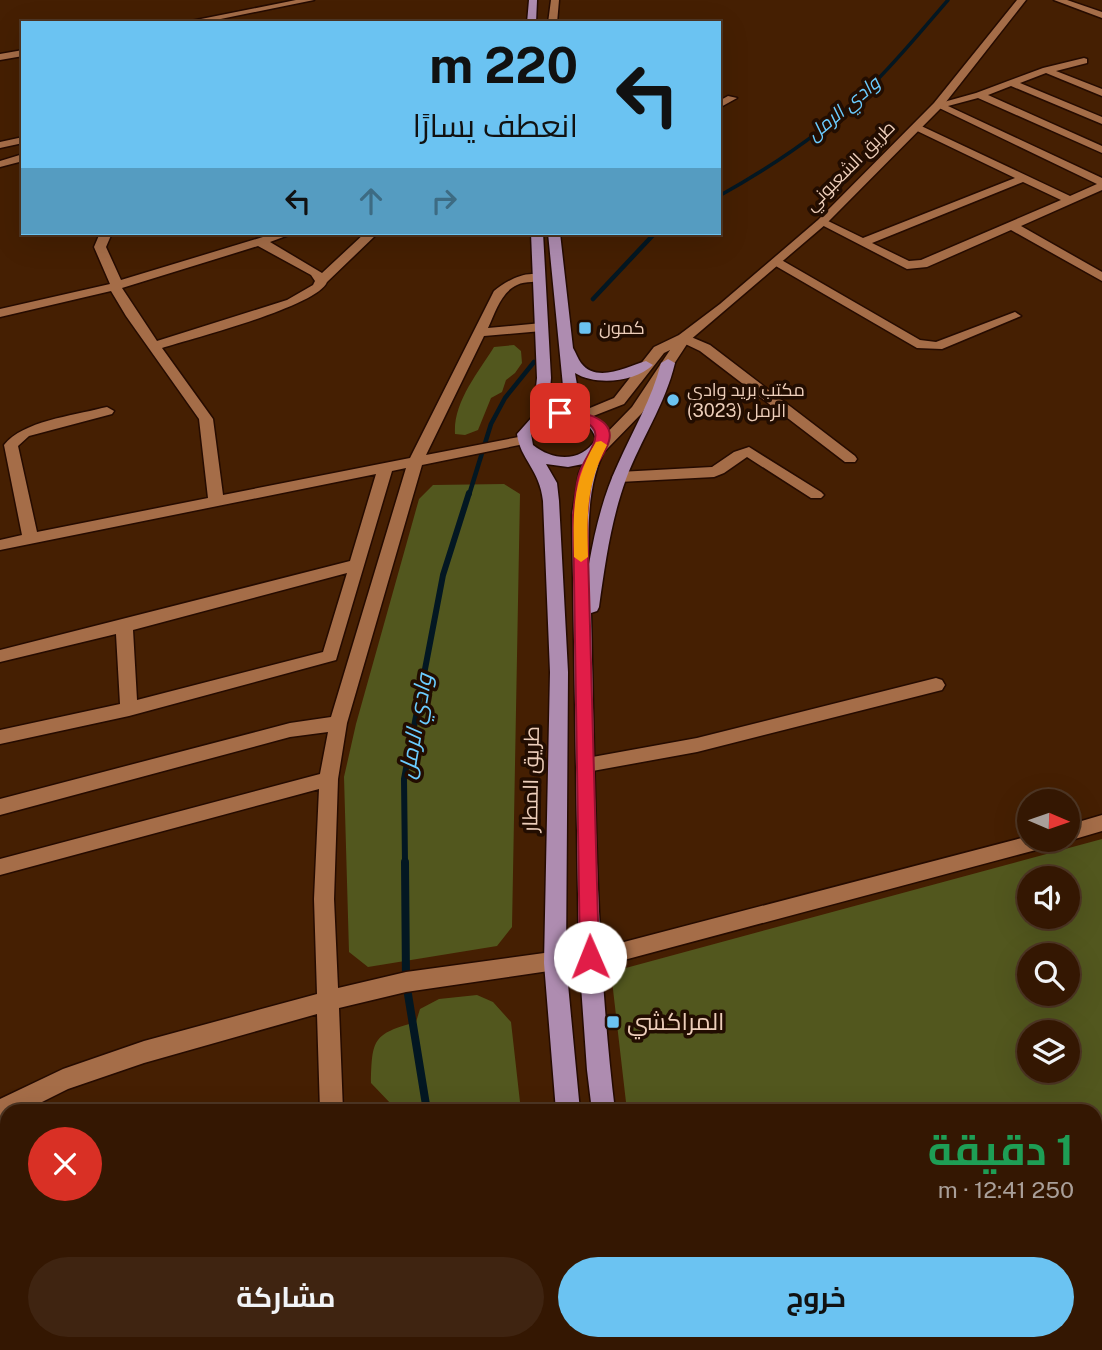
<!DOCTYPE html>
<html lang="ar">
<meta charset="utf-8">
<style>
:root{--surface:#341702;--page:#3f2411;--text:#f1f3f6;--muted:#a99f99;--line:#4e3624;--accent:#6bc3f2}
body{margin:0;font-family:"Public Sans",Cairo,sans-serif;background:var(--page);color:var(--text);direction:rtl;height:100vh;display:flex;flex-direction:column;font-size:26px;white-space:nowrap}
*{box-sizing:border-box;margin:0}
p{font-size:23px;color:var(--muted)}
.icon{flex:none;width:38px;height:38px;fill:none;stroke:currentColor;stroke-width:2;stroke-linecap:round;stroke-linejoin:round}
.map{position:relative;flex:1;overflow:hidden;direction:ltr}
.sheet{position:absolute;left:0px;top:1104px;width:1102px;height:247px;display:flex;flex-direction:column;background:var(--surface);border-radius:21px 21px 0 0;box-shadow:0 7px 28px #0002,0 0 0 2px var(--line);direction:rtl}
.sheet>*{flex:none}
.guide{position:absolute;left:21px;top:21px;width:700px;height:214px;border-radius:0px;box-shadow:0 7px 28px #0002,0 0 0 2px var(--line);direction:rtl;background:#6bc3f2;color:#111;overflow:hidden}
.needle{width:46px;rotate:92deg}
.fabs{position:absolute;left:1017px;top:789px;display:grid;gap:14px}
.fabs a{display:grid;place-items:center;width:63px;height:63px;border-radius:50%;background:var(--surface);box-shadow:0 7px 28px #0002,0 0 0 2px var(--line);font-size:35px}
.pin{position:absolute;display:grid;place-items:center;width:60px;height:60px;color:#fff;margin:-30px;border-radius:14px;box-shadow:0 4px 10px #0006}
.me{position:absolute;width:77px;margin:-38px;rotate:359deg;stroke-linejoin:round;filter:drop-shadow(0 0 5px #0008)}
.turn{display:flex;align-items:center;gap:24px;height:147px;padding:0 28px;font-size:32px}
.turn .icon{width:91px;height:91px;stroke-width:2.5}
.turn b{display:block;font-size:49px;line-height:60px}
.lanes{display:flex;align-items:center;height:66px;padding:0 28px;background:#0003;justify-content:center;gap:35px;direction:ltr}
.lanes .off{opacity:.35}
.round{display:grid;place-items:center;flex:none;width:74px;height:74px;border-radius:37px;background:var(--page)}
.summary{display:flex;align-items:center;justify-content:space-between;height:119px;padding:0 28px}
h1{font-size:42px;font-weight:700;line-height:52px;color:#1e9e55}
.action{display:flex;gap:14px;margin-top:auto;padding:14px 28px}
.action a{flex:1;height:80px;border-radius:42px;background:var(--accent);color:#111;font-size:28px;font-weight:700;line-height:80px;text-align:center}
.action a+a{background:var(--page);color:var(--text)}
.map>svg:first-child{display:block}
.green{fill:#52571e;fill-rule:evenodd}
.lines{fill:none;stroke-linecap:round;stroke-linejoin:round}
.stream-far3{stroke:#031722;stroke-width:3.5}
.stream-far2{stroke:#031722;stroke-width:4.5}
.stream-far1{stroke:#031722;stroke-width:6}
.stream{stroke:#031722;stroke-width:8}
.street-casing{stroke:#250b00;stroke-width:3}
.secondary-casing{stroke:#250b00;stroke-width:3}
.primary-casing{stroke:#250b00;stroke-width:3}
.highway-casing{stroke:#250b00;stroke-width:3}
.street{fill:#a56d48;fill-rule:evenodd}
.secondary{fill:#a56d48;fill-rule:evenodd}
.primary{fill:#ae8cb0;fill-rule:evenodd}
.highway{fill:#b4a1f5;fill-rule:evenodd}
.route{fill:#e11d48;stroke:#92132f;stroke-width:2}
.slow{fill:#f59e0b}
.poi-dot{fill:#6bc3f2;stroke:#220d01;stroke-width:2.5}
.labels{text-anchor:middle;stroke-width:7;stroke-linejoin:round;paint-order:stroke}
.far-street-label{font-size:18px;fill:#edceba;stroke:#220d01}
.far-poi-label{font-size:18px;fill:#edceba;stroke:#220d01;text-anchor:start}
.far-water-label{font-size:19px;font-style:italic;fill:#6bccff;stroke:#220d01}
.street-label{font-size:21px;fill:#edceba;stroke:#220d01}
.water-label{font-size:23px;font-style:italic;fill:#6bccff;stroke:#220d01}
.near-poi-label{font-size:24px;fill:#edceba;stroke:#220d01;text-anchor:start}
</style>
<div class="map">
<svg width="1102" height="1350" viewBox="0 0 1102 1350">
<rect width="100%" height="100%" fill="#451f02"/>
<path class="green" d="M514,345L521,351L522,363L515,373L506,380L502,392L491,398L478,430L465,435L455,434C453,402 478,373 494,347Z
M504,484L520,494L512,927L497,946L368,967L349,952L344,777L356,724L419,499L433,485Z
M1102,839V1302L1096,1303V1111H627L611,972ZM1068,878V917H1029V878ZM1029,956H1068V994H1029ZM1068,1032V1071H1029V1032Z
M477,995L493,1002L511,1022L521,1111H393V1106L371,1083C372,1039 373,1034 416,1022L420,1009L439,999Z"/>
<g class="lines">
<path class="stream-far3" d="M719,196C773,166 824,132 868,89C897,61 922,30 948,0"/>
<path class="stream-far2" d="M593,299L655,233
M469,495L491,424L505,398L534,362"/>
<path class="stream-far1" d="M405,864L404,779L443,575L469,493"/>
<path class="stream" d="M405,862L406,982L427,1111
M464,1344L465,1350"/>
<defs>
<path id="street" d="M296,0H314L201,23H181Z
M551,0H559L557,23H548Z
M1054,0H1067L1102,12V18Z
M23,50V56L0,60V54Z
M1084,58L1087,59V63L1056,71L1102,89V96L1046,73L1020,83L1102,117V124L1011,86L988,95L1102,146V153L978,98L948,106L1102,178V190L1021,226L1102,272V281L1011,230L927,267L907,269L816,222L826,220L863,238L1015,178L913,129L912,127L917,124L1070,196L1097,184L933,105L976,93L1043,68ZM1023,182L1061,200L921,260L909,261L872,243Z
M728,96L737,98L719,108V101Z
M23,137V143L0,148V142Z
M23,154V161L0,167V161Z
M100,233H112L106,247L121,280L276,233H294L270,242L322,273L365,233H378L327,282C318,306 191,339 162,348L213,419L223,495L410,458L494,291C506,281 530,267 545,278C537,284 526,280 517,285C501,292 495,313 488,328L542,323L548,327L542,331L484,336L426,455L524,436L531,440L524,444L422,465L347,723L338,779L334,899L338,988L406,972L624,942L1029,836V840H1054L1051,846L624,960L406,992L339,1008L343,1111H320L317,1014L144,1063L68,1089L24,1111H7V1120L0,1122V1099L63,1069L144,1041L317,994L314,899L319,789L0,875V859L320,774L328,732L290,737L0,815V799L290,723L331,717L406,468L392,471L336,660L129,716L0,744V730L120,704L116,634L0,662V650L350,561L376,474L0,550V540L22,535L4,445C23,421 72,416 102,408L107,407L114,411L112,414L29,436L18,446L37,532L208,498L199,419L126,316L111,291L0,317V309L110,284L94,247ZM258,246L311,275L315,281L313,285L287,300L157,341L122,288ZM347,573L323,652L137,700L133,630Z
M778,258L920,340L936,342L1015,312L1021,316L942,349L917,348L774,265L772,262Z
M684,334L710,345L855,456L857,459L855,462H845L700,351L679,341V335Z
M749,447L821,492L824,495L821,498H811L747,457L724,473L714,477L619,482L612,477L619,472L712,467L734,452Z
M936,678L942,680L945,685L942,690L697,752L587,772L580,770L578,765L580,760L587,758L697,738Z
M1102,815V831L1068,841L1065,840H1068V825Z
M154,1344H195L193,1350H152Z
M333,1344H359L360,1350H334Z"/>
<path id="secondary" d="M1017,0H1026L942,107L826,224L689,341L642,413L605,451H595L593,448L595,445L632,407L670,350L664,353L624,404L583,420L578,419V413L614,398L654,347L679,335L720,304L818,220L934,103Z"/>
<path id="primary" d="M529,0H537L536,23H527Z
M531,233H543L551,378L548,411L572,410L563,386L548,233H560L573,348C576,353 578,359 581,363C597,384 628,366 646,361L653,365C635,382 596,386 575,373C577,384 580,407 589,415C599,423 606,425 610,439C587,479 588,520 589,564C595,530 603,496 618,464C633,430 652,399 661,363L668,359L675,363C665,405 641,439 626,479C611,520 605,564 599,607L597,611L591,613C595,779 595,946 615,1111H592L587,1070L579,957L572,515L579,473L583,464L568,467L546,464L557,483L559,501L568,672L566,963L580,1111H556L544,963L550,672L543,501C540,470 520,459 517,434L533,416L537,378ZM571,418C584,421 592,426 596,439C581,463 553,461 533,445L531,434C541,419 554,418 571,418Z
M574,1344H600L599,1350H573Z
M648,1344H674L676,1350H650Z"/>
<path id="highway" d="M1102,1332V1350H1075L1078,1344H1096V1333Z"/>
</defs>
<use href="#street" class="street-casing"/>
<use href="#secondary" class="secondary-casing"/>
<use href="#primary" class="primary-casing"/>
<use href="#highway" class="highway-casing"/>
<use href="#street" class="street"/>
<use href="#secondary" class="secondary"/>
<use href="#primary" class="primary"/>
<use href="#highway" class="highway"/>
</g>
<path class="route" d="M560,409C576,411 616,416 609,441C606,452 598,461 594,471C589,484 589,501 587,515L599,957L597,964L590,966L583,964L580,957L573,515C575,501 575,484 580,471C588,451 612,429 577,419C570,417 562,418 555,416L553,413Z"/>
<path class="slow" d="M601,441L607,445C586,486 587,512 588,557L581,562L574,557C573,513 572,481 596,442Z"/>
<g class="poi-dot">
<rect x="578" y="321" width="14" height="14" rx="3.5"/>
<circle cx="673" cy="400" r="7"/>
<rect x="606" y="1015" width="14" height="14" rx="3.5"/>
</g>
<g class="labels">
<g class="far-street-label">
<text transform="translate(850 166) rotate(-45)" y="6">طريق الشعبوني</text>
</g>
<g class="far-poi-label">
<text x="599" y="334">كمون</text>
<text x="687" y="396">مكتب بريد وادي<tspan x="687" dy="21">الرمل (3023)</tspan></text>
</g>
<g class="far-water-label">
<text transform="translate(843 108) rotate(-40)" y="7">وادي الرمل</text>
</g>
<g class="street-label">
<text transform="translate(531 779) rotate(-89)" y="7">طريق المطار</text>
</g>
<g class="water-label">
<text transform="translate(415 726) rotate(-80)" y="8">وادي الرمل</text>
</g>
<g class="near-poi-label">
<text x="627" y="1030">المراكشي</text>
</g>
</g>
</svg>
<div class="fabs">
<a><svg class="needle" viewBox="-14 -14 28 28"><path d="M0-13l5 13h-10z" fill="#e53935"/><path d="M0 13l5-13h-10z" fill="#a99f99"/></svg></a>
<a><svg class="icon" aria-label="sound" viewBox="0 0 24 24"><path d="M4 9h4l5-4v14l-5-4H4zM17 9q2 3 0 6"/></svg></a>
<a><svg class="icon" aria-label="search" viewBox="0 0 24 24"><circle cx="10" cy="10" r="6"/><path d="M15 15l6 6"/></svg></a>
<a><svg class="icon" aria-label="layers" viewBox="0 0 24 24"><path d="M12 4l9 5-9 5-9-5zM3 14l9 5 9-5"/></svg></a>
</div>
<div class="pin" style="left:560px;top:413px;background:#d93025"><svg class="icon" aria-label="arrive" viewBox="0 0 24 24"><path d="M6 21V4h12l-3 4 3 4H6"/></svg></div>
<svg class="me" style="left:590px;top:957px" viewBox="-20 -20 40 40"><circle r="19" fill="#fff"/><path d="M0-13L10 11 0 6-10 11z" fill="#e11d48"/></svg>
<div class="guide">
<div class="turn"><svg class="icon" aria-label="left" viewBox="0 0 24 24"><path d="M17 20v-9H6M10 6l-5 5 5 5"/></svg><div><b>220 m</b>انعطف يسارًا</div></div>
<div class="lanes"><svg class="icon" aria-label="left" viewBox="0 0 24 24"><path d="M17 20v-9H6M10 6l-5 5 5 5"/></svg><svg class="icon off" aria-label="ahead" viewBox="0 0 24 24"><path d="M12 20V5M6 11l6-6 6 6"/></svg><svg class="icon off" aria-label="right" viewBox="0 0 24 24"><path d="M7 20v-9h11M14 6l5 5-5 5"/></svg></div>
</div>
<section class="sheet">
<div class="summary"><div><h1>1 دقيقة</h1><p>250 m · 12:41</p></div><a class="round" style="background:#d93025;color:#fff"><svg class="icon" aria-label="close" viewBox="0 0 24 24"><path d="M6 6l12 12M18 6L6 18"/></svg></a></div>
<div class="action"><a>خروج</a><a>مشاركة</a></div>
</section>
</div>
